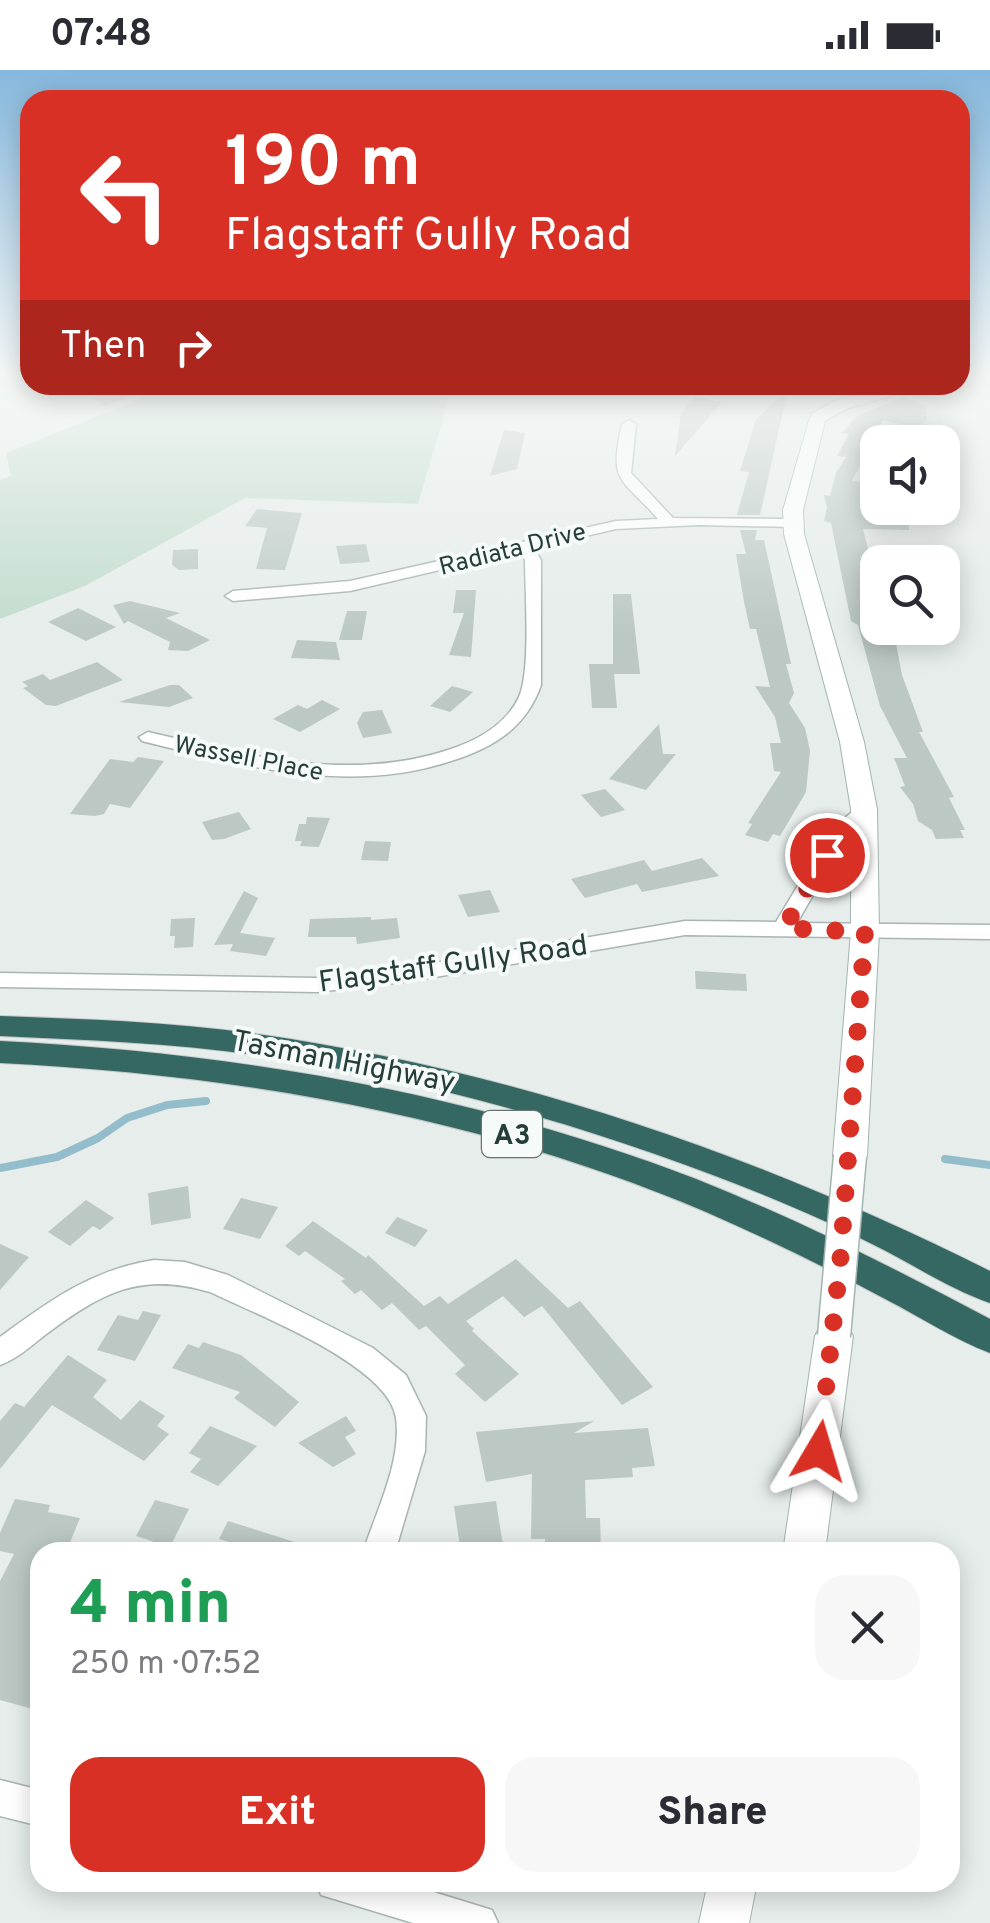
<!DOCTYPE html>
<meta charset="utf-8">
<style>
:root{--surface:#fff;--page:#f7f7f7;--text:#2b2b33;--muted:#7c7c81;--accent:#d93025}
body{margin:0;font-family:Overpass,sans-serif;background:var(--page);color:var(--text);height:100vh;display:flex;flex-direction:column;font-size:38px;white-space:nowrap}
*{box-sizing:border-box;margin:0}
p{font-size:32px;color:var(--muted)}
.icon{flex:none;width:55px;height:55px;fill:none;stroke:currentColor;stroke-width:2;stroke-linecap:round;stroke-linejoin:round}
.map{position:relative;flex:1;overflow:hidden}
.details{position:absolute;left:30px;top:1472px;width:930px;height:350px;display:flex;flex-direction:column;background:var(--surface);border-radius:30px;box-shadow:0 5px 25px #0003}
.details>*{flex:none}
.top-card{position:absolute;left:20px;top:20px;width:950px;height:305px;border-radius:30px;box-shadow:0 5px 25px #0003;background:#d93025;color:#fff;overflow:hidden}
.tools{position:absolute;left:860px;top:355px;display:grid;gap:20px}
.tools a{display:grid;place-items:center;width:100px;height:100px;border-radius:20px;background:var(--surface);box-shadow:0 5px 25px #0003;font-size:50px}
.pin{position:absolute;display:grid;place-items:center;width:85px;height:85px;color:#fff;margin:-42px;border:5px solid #fff;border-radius:50%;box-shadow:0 2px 10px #0007}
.me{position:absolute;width:110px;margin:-55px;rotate:7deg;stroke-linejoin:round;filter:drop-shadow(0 0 8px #0008)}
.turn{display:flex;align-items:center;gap:35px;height:210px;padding:0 40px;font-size:45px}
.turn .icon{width:130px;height:130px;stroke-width:2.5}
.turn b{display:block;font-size:70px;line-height:85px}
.then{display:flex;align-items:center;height:95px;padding:0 40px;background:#0003;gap:20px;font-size:38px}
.round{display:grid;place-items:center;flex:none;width:105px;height:105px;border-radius:30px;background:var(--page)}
.headline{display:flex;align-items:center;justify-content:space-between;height:170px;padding:0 40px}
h1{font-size:60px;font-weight:800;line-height:75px;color:#1e9e55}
.button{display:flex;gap:20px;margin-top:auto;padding:20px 40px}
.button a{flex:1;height:115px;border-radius:30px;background:var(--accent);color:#fff;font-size:40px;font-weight:800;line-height:115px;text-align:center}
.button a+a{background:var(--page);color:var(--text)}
.status{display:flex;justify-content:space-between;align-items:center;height:70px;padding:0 50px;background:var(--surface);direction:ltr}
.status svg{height:28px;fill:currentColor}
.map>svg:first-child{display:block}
.green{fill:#c1dccc}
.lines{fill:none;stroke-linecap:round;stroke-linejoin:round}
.stream{stroke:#94bdcc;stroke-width:8}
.building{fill:#bbc8c4}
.street-casing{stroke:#a9b5b2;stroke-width:3}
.secondary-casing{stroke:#a2b5b1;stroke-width:2}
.highway-casing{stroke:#c2c9c8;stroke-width:2}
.street{fill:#fff;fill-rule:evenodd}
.secondary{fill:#fff;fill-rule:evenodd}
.highway{fill:#356763;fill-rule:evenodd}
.secondary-bridge-casing{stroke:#a2b5b1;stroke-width:35;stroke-linecap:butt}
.secondary-bridge{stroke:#fff;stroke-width:32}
.route{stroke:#d93025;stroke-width:18;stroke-dasharray:0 32.4}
.labels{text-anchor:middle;stroke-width:8;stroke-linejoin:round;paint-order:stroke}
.far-street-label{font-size:25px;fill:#263e3a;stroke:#f6faf8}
.shield{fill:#f6faf8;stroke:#647673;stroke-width:2.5}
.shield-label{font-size:28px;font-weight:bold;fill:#263e3a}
.street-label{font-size:30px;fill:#263e3a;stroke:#f6faf8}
</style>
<div class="status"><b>07:48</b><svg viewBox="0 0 49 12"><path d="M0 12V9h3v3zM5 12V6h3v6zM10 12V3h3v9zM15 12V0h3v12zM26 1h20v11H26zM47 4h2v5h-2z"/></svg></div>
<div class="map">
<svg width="990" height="1853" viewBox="0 0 990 1853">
<rect width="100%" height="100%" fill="#e6edeb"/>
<path class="green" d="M162,315H458L449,328L418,434L245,428L85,516L0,549V410L11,406L6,383L129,334Z"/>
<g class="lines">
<path class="stream" d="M945,1089L990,1095
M0,1098L57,1087L98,1068L127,1048L167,1035L206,1031"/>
</g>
<path class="building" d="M108,315H155V316L105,336L87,323Z
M788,319L760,445H737L749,402L740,401L756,349Z
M695,327L722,332L675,386L681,343Z
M903,327L925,336L927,350L917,358L883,350L852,411L870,413L866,438H906L909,460L863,459L876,510L869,509L878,558L883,563H894L902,605L923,662H919L954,727L949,728L965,760H960L964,768L936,769L932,760L918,751L913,734L900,717L905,716L894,688H907L880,636L858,555L851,551L831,453L824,451L827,437L824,425L830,426L836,403L846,387L837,386L849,364L842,363L857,346Z
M504,360L525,363L517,399L490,406Z
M257,439L302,443L285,500L256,499L267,458L245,456Z
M740,460H757L755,470H764L791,594H786L794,623L789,633L805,658L810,681L806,722L780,766L773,764L768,772L745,765L752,754L748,753L781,702L774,701L770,673H781L775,647L755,616L770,617L756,559H750L744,532L736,484H746Z
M366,474L370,492L340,494L336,476Z
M198,479V499L179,500L172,495L173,480Z
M456,520H476L471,587L449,585L464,543H453Z
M613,524H631L640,604H614L617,638H592L589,594H613V602Z
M130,531L180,543L166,548L210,570L188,581L168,580L170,572L128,551L124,554L113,535Z
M78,538L116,557L86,571L48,552Z
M347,541H367L362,570H339Z
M297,570L336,572L340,590L291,588Z
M97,592L123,610L56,636L46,635L23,618L28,616L22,612L43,604L50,610Z
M170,615H179L193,628L169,637L119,632Z
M452,616L473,622L450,642L430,636Z
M322,630L340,639L300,662L273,649L298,635L307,639Z
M382,640L392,663L363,668L357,653L363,642Z
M659,654L663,684H676L646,720L609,709Z
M138,687L164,691L130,738L110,734L104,744L95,746L70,744L110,689L133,692Z
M605,719L625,740L601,747L581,725Z
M239,742L251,759L224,769L212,770L202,752Z
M307,747L330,748L319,777L300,776L302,771H295L299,754H306Z
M365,771L391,772L388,791L361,790Z
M702,788L719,806L642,822L637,814L585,828L571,809L644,790L652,801Z
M490,820L500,842L468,847L458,825Z
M244,821L258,828L240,863L275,868L266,886L230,881L233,874L214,875Z
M371,847V850L397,848L400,868L357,874L356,867H308L310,849Z
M195,848L193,877L174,878L175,866H170L171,849Z
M695,901L746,904L747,921L696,919Z
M188,1116L191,1148L151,1155L148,1123Z
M241,1128L278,1137L260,1169L223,1159Z
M86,1130L114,1148L100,1160L93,1156L70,1176L48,1162Z
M397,1147L428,1160L415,1177L385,1163Z
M313,1151L366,1188L368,1185L424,1236L440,1226L448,1234L516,1189L568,1238L580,1231L653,1317L622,1335L542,1236L524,1247L503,1226L466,1251L474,1259L472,1261L519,1304L485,1332L455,1304L465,1295L426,1256L419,1260L392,1233L382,1240L361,1220L355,1224L341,1211L345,1209L305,1181L299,1186L285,1176Z
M0,1174L29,1187L0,1220Z
M143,1241L161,1245L135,1291L97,1280L118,1245L138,1250Z
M203,1272L241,1285L299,1332L275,1357L234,1328L240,1322L172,1298L188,1274L199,1278Z
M68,1285L107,1310L93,1327L121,1350L140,1330L165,1346L157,1356L169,1364L144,1391L52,1335L0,1399V1351L15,1333L24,1337Z
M346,1346L356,1361L345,1367L356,1384L333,1397L298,1373Z
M594,1351L574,1363L648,1358L655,1396L632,1398L633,1407L585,1410L586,1448H600L601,1482H552V1477L545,1476V1469H531L532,1404L486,1412L476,1362Z
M210,1356L257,1376L218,1416L190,1402L201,1389L189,1383Z
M15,1429L50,1435L48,1442L80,1448L66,1482H40V1641L0,1630V1511L14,1484L0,1481V1463Z
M155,1430L189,1439L170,1477L136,1466Z
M496,1431L504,1482H469V1476L460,1477L454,1436Z
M228,1451L317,1479V1482H231L235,1474L219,1469Z"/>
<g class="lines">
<defs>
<path id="street" d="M629,350L636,354L631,403L673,448L792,449L799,453L792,457L699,455L616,459L534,478L541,490V615C526,658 493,678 451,691C348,725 243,696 142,671L139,667L148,662C247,685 347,713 448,680C476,671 506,655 519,627C531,600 525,522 525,490L521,481L350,521L233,531L225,526L233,521L350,511L616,451L658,449C622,407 608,415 622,354Z
M864,733L874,739L848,764L797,853L990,855V869L685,865L411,911L317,922L0,917V903L317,908L411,897L685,851L776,852L833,757Z
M154,1190L185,1192L228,1205L373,1278L406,1305L426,1346L425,1381L395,1482H363C376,1442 402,1391 396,1348C389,1295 255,1244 210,1222C140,1201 101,1223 45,1265C31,1276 17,1289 0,1295V1267C49,1231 93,1199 154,1190Z
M0,1710L40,1720V1756L0,1746Z
M316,1812H401L492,1840L498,1853H413L321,1825Z"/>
<path id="secondary" d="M960,304H983L960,312Z
M901,315H931L848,338L825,351L803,440L804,464L864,672L877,739L879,862L867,1086L862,1095L850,1098L838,1095L833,1086L851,862V739L840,672L784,464L783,440L811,344L836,330Z
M834,1250L847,1255L853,1266L825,1482H783L815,1266L821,1255Z
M708,1812H757L749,1853H699Z"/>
<path id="highway" d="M0,946C86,949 172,952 257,964C515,1001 758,1085 990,1201V1233C952,1220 917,1197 882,1179C838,1156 790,1135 744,1117C587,1055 423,1009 256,985C171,973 86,970 0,966Z
M0,971C238,983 473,1023 696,1109C797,1149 894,1198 990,1249V1283C955,1270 922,1248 889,1231C829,1199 768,1169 706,1142C482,1047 242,1005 0,993Z"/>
</defs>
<use href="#street" class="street-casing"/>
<use href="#secondary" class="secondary-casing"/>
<use href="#highway" class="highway-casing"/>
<use href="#street" class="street"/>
<use href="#secondary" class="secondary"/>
<use href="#highway" class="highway"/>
<defs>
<path id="secondary-bridge" d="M834,1266L850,1086"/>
</defs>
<use href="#secondary-bridge" class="secondary-bridge-casing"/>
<use href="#secondary-bridge" class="secondary-bridge"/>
</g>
<linearGradient id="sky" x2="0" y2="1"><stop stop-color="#86b8dd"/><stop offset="0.54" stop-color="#f4f7f6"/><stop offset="1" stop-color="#f4f7f6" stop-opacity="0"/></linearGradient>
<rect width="990" height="563" fill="url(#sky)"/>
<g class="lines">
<path class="route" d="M819,1381L840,1194L865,862L784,858L827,785"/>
</g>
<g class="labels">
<g class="far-street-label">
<text transform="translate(512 478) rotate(-14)" y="9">Radiata Drive</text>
<text transform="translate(249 687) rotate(11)" y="9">Wassell Place</text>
</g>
<rect class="shield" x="482" y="1041" width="60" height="46" rx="8"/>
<g class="shield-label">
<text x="512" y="1074">A3</text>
</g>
<g class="street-label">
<text transform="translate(453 893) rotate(-8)" y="10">Flagstaff Gully Road</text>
<text transform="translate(344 991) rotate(11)" y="10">Tasman Highway</text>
</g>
</g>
</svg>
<div class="tools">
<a><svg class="icon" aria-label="sound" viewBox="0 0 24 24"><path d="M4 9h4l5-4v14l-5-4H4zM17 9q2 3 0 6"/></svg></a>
<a><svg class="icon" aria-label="search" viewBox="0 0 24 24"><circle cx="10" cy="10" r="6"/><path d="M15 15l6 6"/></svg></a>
</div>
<div class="pin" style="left:827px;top:785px;background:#d93025"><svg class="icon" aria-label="arrive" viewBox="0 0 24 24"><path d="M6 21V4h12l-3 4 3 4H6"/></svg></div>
<svg class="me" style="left:819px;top:1381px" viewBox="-20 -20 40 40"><path d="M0-17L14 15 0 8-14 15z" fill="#d93025" stroke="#fff" stroke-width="4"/></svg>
<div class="top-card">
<div class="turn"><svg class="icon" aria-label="left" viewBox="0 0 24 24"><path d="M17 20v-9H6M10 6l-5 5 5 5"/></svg><div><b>190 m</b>Flagstaff Gully Road</div></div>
<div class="then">Then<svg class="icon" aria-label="right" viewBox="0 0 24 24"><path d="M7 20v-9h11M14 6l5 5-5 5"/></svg></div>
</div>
<section class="details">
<div class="headline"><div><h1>4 min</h1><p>250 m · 07:52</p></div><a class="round"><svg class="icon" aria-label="close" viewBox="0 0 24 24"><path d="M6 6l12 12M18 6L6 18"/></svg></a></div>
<div class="button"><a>Exit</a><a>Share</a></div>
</section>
</div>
